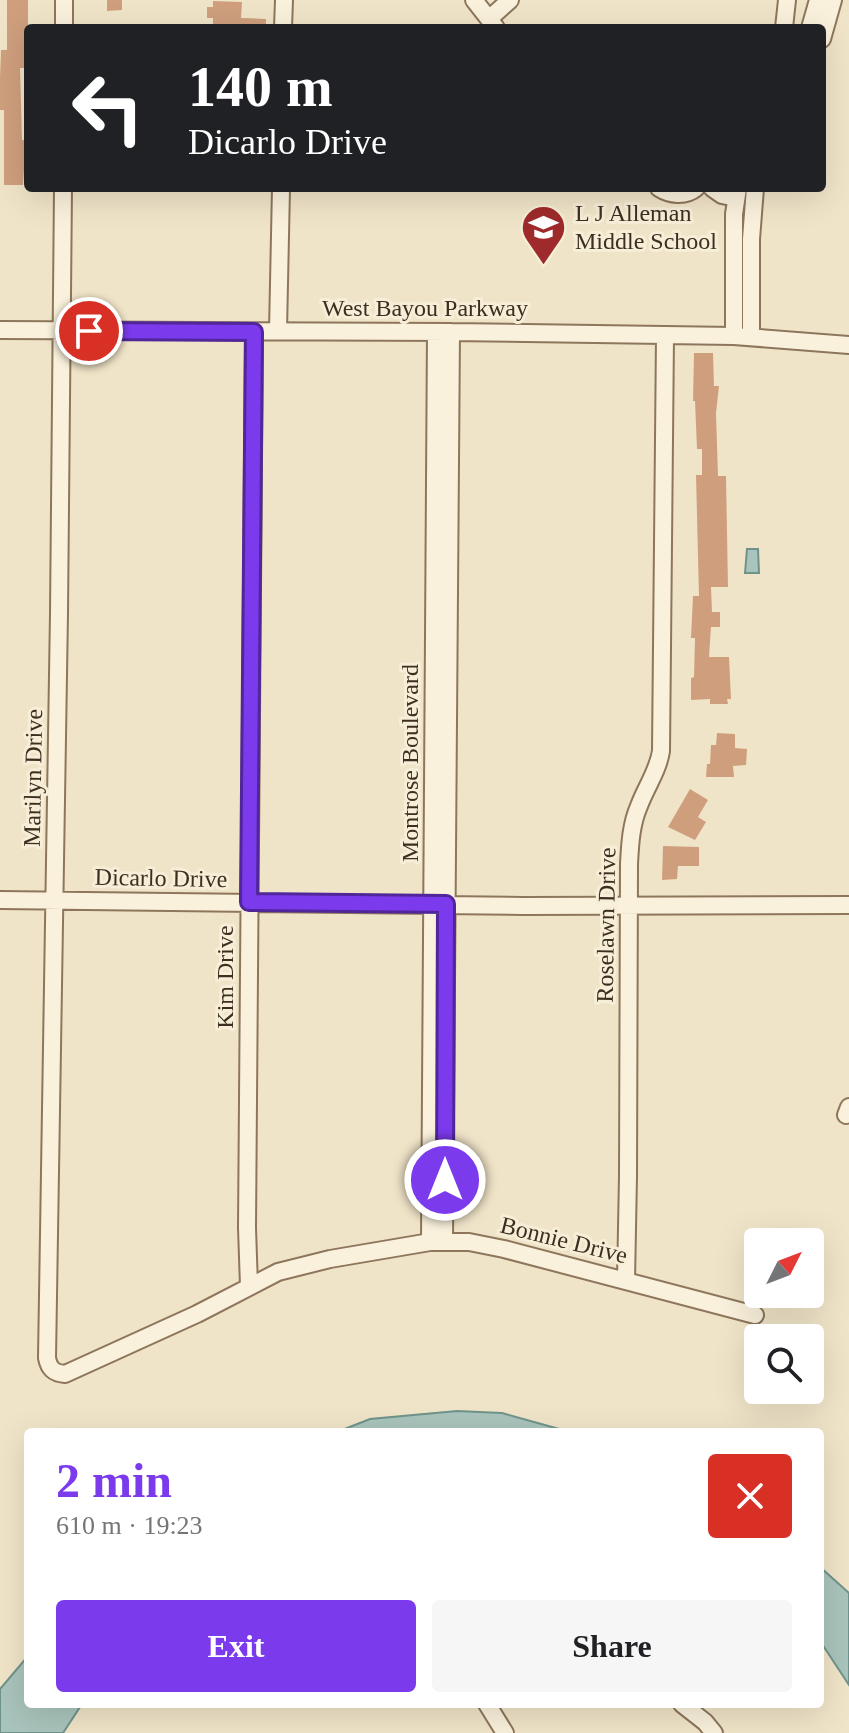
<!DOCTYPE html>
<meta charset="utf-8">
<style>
:root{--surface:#fff;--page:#f6f6f6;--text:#202124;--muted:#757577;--accent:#7c3aed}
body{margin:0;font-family:Georgia,serif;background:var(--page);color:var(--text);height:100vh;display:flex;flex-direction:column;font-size:30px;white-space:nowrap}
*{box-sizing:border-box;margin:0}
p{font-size:26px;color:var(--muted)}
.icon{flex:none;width:44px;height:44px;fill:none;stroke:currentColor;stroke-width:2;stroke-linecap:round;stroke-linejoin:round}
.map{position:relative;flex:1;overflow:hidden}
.details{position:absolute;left:24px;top:1428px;width:800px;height:280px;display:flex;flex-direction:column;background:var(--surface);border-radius:8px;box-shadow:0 8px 32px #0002}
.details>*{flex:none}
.guide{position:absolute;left:24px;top:24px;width:802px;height:168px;border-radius:8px;box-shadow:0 8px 32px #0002;background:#202124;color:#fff;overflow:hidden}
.needle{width:52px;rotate:48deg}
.tools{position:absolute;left:744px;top:1228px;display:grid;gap:16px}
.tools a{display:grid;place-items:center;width:80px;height:80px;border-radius:8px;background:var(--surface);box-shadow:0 8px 32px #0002;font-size:40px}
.pin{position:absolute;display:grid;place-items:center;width:68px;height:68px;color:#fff;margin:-34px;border:4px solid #fff;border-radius:50%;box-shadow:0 2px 8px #0007}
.me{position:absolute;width:88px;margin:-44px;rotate:0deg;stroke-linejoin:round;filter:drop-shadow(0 0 6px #0008)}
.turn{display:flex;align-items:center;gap:28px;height:168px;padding:0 32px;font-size:36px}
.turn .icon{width:104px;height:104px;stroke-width:2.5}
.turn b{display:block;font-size:56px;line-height:68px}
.round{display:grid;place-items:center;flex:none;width:84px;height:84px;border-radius:8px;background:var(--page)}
.overview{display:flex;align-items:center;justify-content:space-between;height:136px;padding:0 32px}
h1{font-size:48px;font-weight:800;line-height:60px;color:var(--accent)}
.button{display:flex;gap:16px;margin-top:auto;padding:16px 32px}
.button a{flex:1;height:92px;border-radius:8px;background:var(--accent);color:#fff;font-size:32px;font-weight:800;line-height:92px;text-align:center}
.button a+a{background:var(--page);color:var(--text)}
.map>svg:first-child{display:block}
.water{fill:#a9c4bc;stroke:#6f938a;stroke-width:2}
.building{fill:#cf9f7d}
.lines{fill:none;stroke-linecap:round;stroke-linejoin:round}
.minor-casing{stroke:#8d765c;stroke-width:20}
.minor{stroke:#faf1dc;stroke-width:16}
.route-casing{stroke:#51269a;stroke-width:20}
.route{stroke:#7c3aed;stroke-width:14}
.labels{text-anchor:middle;stroke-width:6;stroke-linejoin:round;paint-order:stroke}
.poi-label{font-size:24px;fill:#3d2e20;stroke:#f7eed8;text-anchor:start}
.street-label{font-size:24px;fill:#3d2e20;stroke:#f7eed8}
</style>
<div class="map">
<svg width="849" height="1733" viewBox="0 0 849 1733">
<rect width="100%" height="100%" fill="#f0e4c8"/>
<path class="water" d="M747,549H758L759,573H745Z
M457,1411L502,1413L570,1432H337L370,1419Z
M820,1567L849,1593V1685L820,1641Z
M28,1656V1704H82L63,1733H0V1689Z"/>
<path class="building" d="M7,0H28V68H20L22,140H26L23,185H4V110H0V78L1,50H7Z
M107,0H122V10L107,11Z
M213,1L242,2L241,18L266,19V28H213V18H207V7H213Z
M694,353H713L714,386H719L716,413L718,476H726L728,587H711L712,612H720V627H711L709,657H729L731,699H727L728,704H710V699L691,700V678L694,677L695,638H691L693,596H699L696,475H702V449H697L695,401H693Z
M717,733L735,734V748L747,749L746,765L733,766L734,777H706L707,764H710L711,745H716Z
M690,789L708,800L698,817L706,822L695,840L668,827Z
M663,846L699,847V866H678L677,879L662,880Z"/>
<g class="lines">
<defs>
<path id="minor" d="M474,0L496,28
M490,18L510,0
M64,28V0
M283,28L284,0
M784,28L787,0
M810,28L818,0
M822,39L833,0
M63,188L59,613L47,1358C49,1368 53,1373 65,1374L197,1314L278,1272L330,1259L430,1242H469L504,1249L755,1315
M659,188C670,195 685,197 696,188
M712,188L722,195L736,198
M0,330L451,332L734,336L849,345
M278,331L281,188
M734,336V214L738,188
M751,337V239L755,188
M0,900L523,906L849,905
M846,1115L849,1107
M444,1241L451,332
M430,1242L436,332
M626,1281L628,1176L629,864C630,845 631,824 639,806C646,787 658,771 661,751L665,336
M249,1286L247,1228L254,332
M487,1704L505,1733
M682,1704L705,1722L714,1733"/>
</defs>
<use href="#minor" class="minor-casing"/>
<use href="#minor" class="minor"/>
</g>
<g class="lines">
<defs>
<path id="route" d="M89,331L254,332L249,902L446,904L445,1180"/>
</defs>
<use href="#route" class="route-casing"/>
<use href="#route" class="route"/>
</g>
<defs>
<symbol id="school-pin" viewBox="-11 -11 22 30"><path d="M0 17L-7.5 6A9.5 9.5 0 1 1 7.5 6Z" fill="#9e2a2b" stroke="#f7eed8"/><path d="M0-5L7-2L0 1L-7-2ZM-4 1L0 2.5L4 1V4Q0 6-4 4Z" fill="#fff"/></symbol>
</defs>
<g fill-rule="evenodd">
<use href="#school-pin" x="518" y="202" width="51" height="69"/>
</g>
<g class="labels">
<g class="poi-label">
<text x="575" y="221">L J Alleman<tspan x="575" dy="28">Middle School</tspan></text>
</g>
<g class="street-label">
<text x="425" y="316">West Bayou Parkway</text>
<text transform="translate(410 763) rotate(-90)" y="8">Montrose Boulevard</text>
<text transform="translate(33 778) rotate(-89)" y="8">Marilyn Drive</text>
<text transform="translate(161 878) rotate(1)" y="8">Dicarlo Drive</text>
<text transform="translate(606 925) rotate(-89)" y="8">Roselawn Drive</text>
<text transform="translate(225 977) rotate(-90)" y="8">Kim Drive</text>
<text transform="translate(564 1240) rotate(14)" y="8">Bonnie Drive</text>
</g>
</g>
</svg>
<div class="tools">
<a><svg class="needle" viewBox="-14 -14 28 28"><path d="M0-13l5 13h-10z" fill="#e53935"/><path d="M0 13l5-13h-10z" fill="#757577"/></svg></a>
<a><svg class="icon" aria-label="search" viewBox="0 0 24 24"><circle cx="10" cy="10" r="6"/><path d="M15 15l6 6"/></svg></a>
</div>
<div class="pin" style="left:89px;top:331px;background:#d93025"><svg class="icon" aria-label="arrive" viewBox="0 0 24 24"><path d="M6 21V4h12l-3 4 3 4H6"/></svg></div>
<svg class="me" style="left:445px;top:1180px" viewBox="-20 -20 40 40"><circle r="17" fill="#7c3aed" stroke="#fff" stroke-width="3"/><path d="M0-11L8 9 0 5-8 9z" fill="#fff"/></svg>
<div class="guide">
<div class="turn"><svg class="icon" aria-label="left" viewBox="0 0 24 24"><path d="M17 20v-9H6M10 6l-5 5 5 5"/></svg><div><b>140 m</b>Dicarlo Drive</div></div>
</div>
<section class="details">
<div class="overview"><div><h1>2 min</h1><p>610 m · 19:23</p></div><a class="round" style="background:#d93025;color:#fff"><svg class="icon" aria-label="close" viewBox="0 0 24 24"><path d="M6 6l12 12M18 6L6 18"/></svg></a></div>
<div class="button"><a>Exit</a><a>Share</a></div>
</section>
</div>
